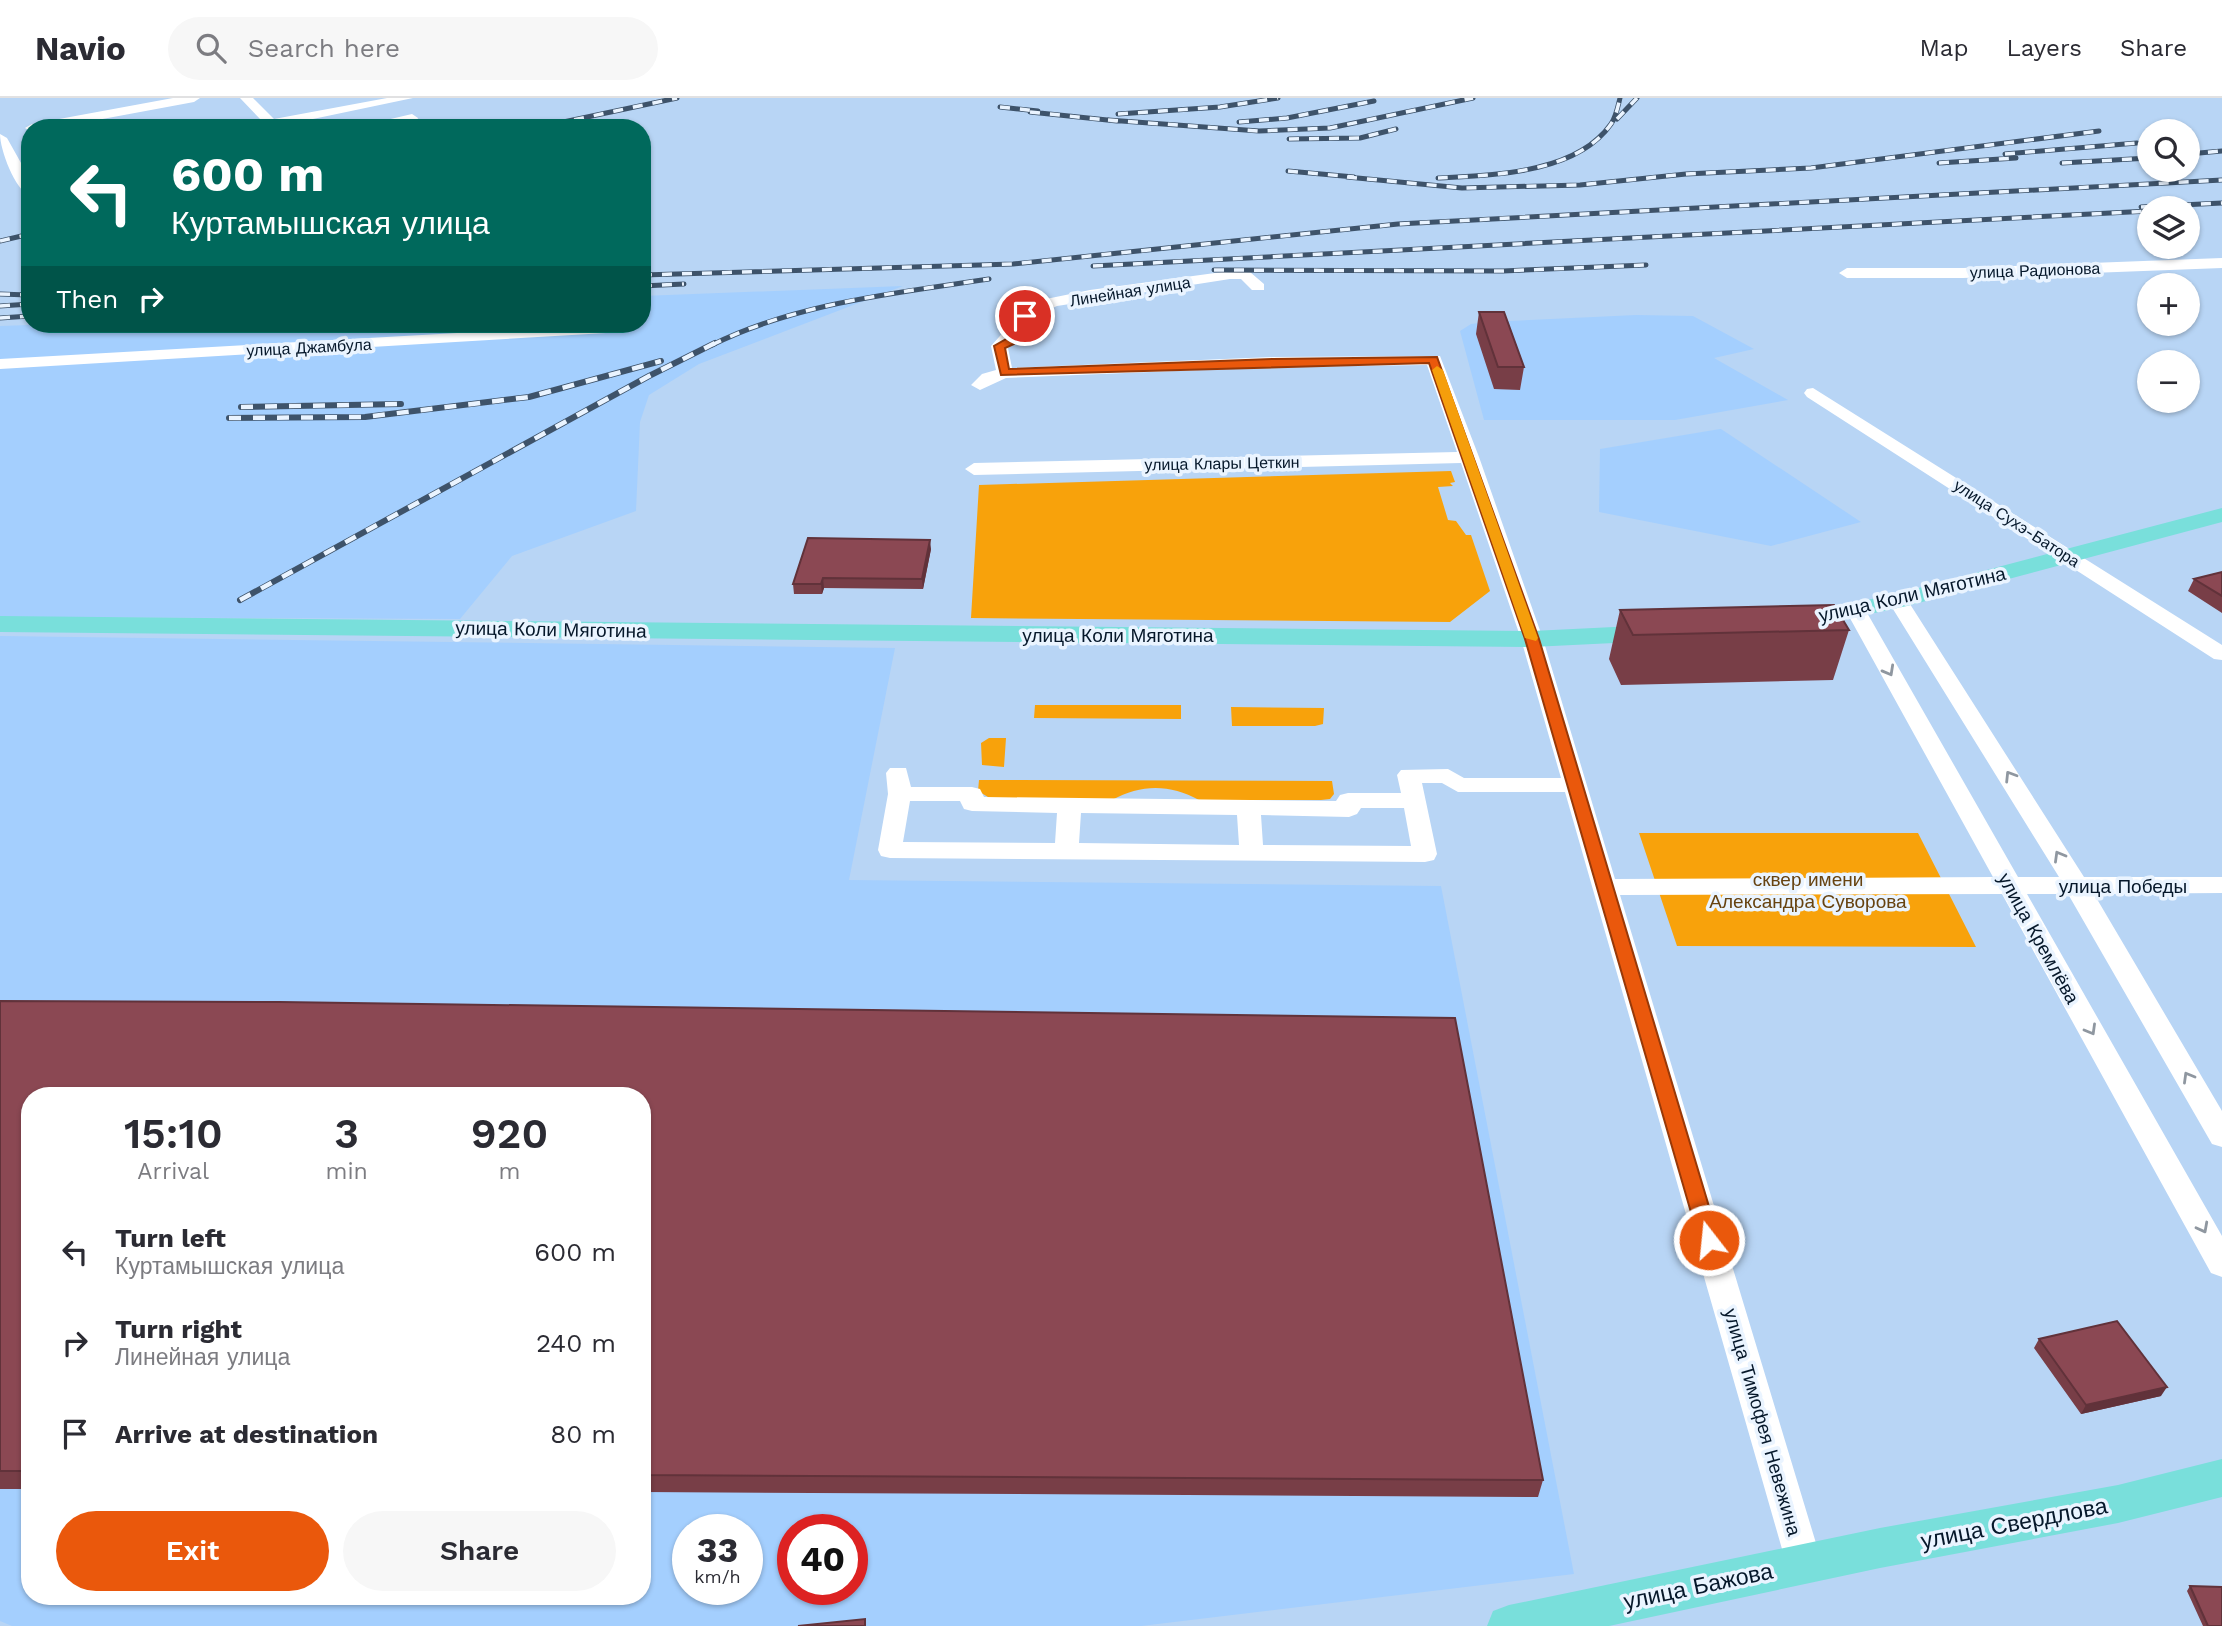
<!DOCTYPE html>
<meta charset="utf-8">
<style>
:root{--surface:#fff;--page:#f7f7f7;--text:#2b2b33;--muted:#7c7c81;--line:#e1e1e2;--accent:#ea580c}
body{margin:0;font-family:"Work Sans",sans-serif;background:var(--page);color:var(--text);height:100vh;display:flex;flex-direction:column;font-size:26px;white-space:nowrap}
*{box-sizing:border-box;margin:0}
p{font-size:23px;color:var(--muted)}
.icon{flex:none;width:38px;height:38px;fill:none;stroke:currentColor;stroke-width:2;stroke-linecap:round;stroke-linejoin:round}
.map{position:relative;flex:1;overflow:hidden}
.drawer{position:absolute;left:21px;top:989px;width:630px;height:518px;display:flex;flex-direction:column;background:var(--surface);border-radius:28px;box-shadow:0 2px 5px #0004}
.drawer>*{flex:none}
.top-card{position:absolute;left:21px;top:21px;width:630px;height:214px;border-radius:28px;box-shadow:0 2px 5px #0004;background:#00695c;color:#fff;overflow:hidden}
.buttons{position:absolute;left:2137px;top:21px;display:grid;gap:14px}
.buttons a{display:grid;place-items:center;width:63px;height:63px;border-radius:50%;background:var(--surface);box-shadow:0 2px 5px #0004;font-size:35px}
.speed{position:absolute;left:672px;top:1416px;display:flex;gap:14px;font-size:35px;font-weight:700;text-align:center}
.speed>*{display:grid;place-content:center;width:91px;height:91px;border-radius:50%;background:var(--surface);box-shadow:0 2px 5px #0004;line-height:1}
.speed small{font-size:18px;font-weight:400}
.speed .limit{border:10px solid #d22;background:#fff;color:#111}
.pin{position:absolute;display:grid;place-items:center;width:60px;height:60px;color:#fff;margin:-30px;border:4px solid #fff;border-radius:50%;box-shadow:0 2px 7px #0007}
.me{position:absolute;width:77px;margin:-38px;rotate:344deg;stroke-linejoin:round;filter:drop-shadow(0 0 5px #0008)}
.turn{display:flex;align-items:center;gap:24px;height:147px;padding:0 35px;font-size:32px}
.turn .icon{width:91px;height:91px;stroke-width:2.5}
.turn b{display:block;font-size:49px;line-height:60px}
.then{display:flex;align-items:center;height:66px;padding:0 35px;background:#0003;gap:14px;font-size:26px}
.eta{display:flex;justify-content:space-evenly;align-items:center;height:119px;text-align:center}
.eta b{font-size:42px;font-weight:600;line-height:49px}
.action{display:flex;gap:14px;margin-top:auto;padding:14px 35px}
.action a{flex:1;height:80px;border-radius:42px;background:var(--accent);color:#fff;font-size:28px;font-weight:600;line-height:80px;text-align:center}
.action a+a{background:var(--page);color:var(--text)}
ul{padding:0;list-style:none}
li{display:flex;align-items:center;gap:21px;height:91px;padding:0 35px}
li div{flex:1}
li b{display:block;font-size:26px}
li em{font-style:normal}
header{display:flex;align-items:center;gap:42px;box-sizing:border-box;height:98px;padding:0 35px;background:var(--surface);border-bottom:2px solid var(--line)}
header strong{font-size:33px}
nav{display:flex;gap:38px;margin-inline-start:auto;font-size:24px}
.search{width:490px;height:63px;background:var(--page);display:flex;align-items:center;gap:18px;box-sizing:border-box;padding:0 24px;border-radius:38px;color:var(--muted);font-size:26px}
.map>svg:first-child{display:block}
.built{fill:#a4cffe;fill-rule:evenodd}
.green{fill:#f8a20b}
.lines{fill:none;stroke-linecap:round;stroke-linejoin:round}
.minor{fill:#fff;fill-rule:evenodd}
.major{fill:#79dfdb;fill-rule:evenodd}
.rail-far1-casing{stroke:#3e536a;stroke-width:5}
.rail-casing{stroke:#3e536a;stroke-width:6}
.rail-far1{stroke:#eaf4ff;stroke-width:3.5;stroke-dasharray:10;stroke-linecap:butt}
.rail{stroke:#eaf4ff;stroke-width:4.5;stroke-dasharray:12;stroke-linecap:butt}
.wall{fill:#783e47}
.shaded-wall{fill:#61323a}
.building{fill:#8b4853;stroke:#61323a;stroke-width:2}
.oneway{stroke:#8f97a0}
.route{fill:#ea580c;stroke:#983908;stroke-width:2}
.slow{fill:#f59e0b}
.labels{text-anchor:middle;stroke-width:7;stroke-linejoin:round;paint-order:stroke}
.far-street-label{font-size:16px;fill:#06182b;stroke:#eaf4ff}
.street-label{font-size:19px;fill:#06182b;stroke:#eaf4ff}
.park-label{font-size:19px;fill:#674311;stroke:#eaf4ff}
.near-street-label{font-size:23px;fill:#06182b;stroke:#eaf4ff}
</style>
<header>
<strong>Navio</strong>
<div class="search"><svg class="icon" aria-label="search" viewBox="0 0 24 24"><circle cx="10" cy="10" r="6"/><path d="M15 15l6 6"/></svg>Search here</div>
<nav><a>Map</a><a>Layers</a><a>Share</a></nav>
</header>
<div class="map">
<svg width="2222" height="1528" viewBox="0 0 2222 1528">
<rect width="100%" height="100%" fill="#b8d5f5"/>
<path class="built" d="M903,188L699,266L649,297L640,324L636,413L512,458L460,521L0,519V228L59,226H642V198Z
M1636,217L1693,218L1754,251L1714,260L1788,302L1675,322H1484L1460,233L1471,226L1488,224Z
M1720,331H1721L1861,424L1771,448L1599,414L1600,351Z
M0,538L895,550L849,782L1441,788L1574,1476L1141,1528H12L0,1523ZM30,998H642V1498H30ZM688,1432H747V1491H688ZM793,1432H852V1491H793Z"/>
<path class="green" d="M1451,373L1455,384L1450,385L1453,388L1438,389L1448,422L1456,423L1466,437H1471L1490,493L1450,524L971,520L979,387Z
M1035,607H1181V621L1034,620Z
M1231,609L1324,610L1323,626L1315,628H1232Z
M1006,640L1004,669L982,667L981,645L989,640Z
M979,682L1332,683L1334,696L1330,701L1321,702H1199C1170,686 1141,686 1112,702H993L978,693Z
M1639,735H1918L1976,849L1677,848Z"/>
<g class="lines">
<path class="minor" d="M173,0H200L194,4L54,30H30V33L25,30L32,26Z
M240,0H253L274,21L387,0H413L270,30H242L262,23Z
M412,16L418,20L417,23L380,30H352Z
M0,36L7,40L30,81V98C15,92 0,52 0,36Z
M2222,160V170L1963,180H1847L1839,175L1847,170H1963Z
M1237,172L1250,174L1264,186V192H1252L1241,181H1230L1057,208L1035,218L1008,250L1012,270L1273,259L1440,258L1479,359L1543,541L1615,781L1993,779L1846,513L1856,507L1866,513L2018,779H2059L1888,503L1898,497L1908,503L2084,779H2222V795L2094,796L2222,1013V1049L2212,1046L2068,796H2027L2222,1138V1179L2211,1175L2002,796L1620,797L1822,1465L1817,1477L1804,1482L1791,1477L1786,1465L1565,694H1458L1442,685H1422L1437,756L1434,762L1425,764L890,760L881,758L878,752L888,696L886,675L890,670H906L911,689H972L980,691L984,699L1336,703L1340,697L1348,695H1401L1397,677L1401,672L1448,671L1464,680H1561L1521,541L1461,365L974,377L965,371L974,365L1457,354L1427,267L1273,269L1006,280L980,292L971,287L982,276L996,272L991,248L1024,211L1046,201L1090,192ZM910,703H960L964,711L972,713L1057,715L1055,745L903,744ZM1361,710H1404L1411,748L1263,747L1261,717L1349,719L1357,716ZM1081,715L1237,717L1239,747L1079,745Z
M617,226L623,228V234L0,271V261Z
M1813,290L2222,547V562L2214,561L1807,299L1804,295L1807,291Z"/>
<path class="major" d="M2222,410V424L1907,508L1799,531L1790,528L1786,523L1790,518L1896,496Z
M0,518L1532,533L1655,527L1664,530L1668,535L1664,540L1655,543L1532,549L0,534Z
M2222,1361V1399L2118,1425L1880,1470L1609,1528H1487L1493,1513L1509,1507L1880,1430L2118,1387Z"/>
<defs>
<path id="rail-far1" d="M1000,9L1038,13
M1030,14L1117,23
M1118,16L1220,9L1278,0
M1617,21L1637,0
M1108,22L1259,33L1330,30L1473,0
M1239,24L1287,20L1374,3
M535,30L677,0
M1289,41L1360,40L1396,31
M2005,56L2137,45
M2188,56L2222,53
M1939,65L2016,60
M2062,65L2149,60
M1288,73L1354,79
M1347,79L1462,90L1580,87L1686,76L1811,70L2099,33
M1438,80C1493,77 1576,76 1611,26C1616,19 1618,8 1620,0
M2141,109L2222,105
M0,143L30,136
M1093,168L2149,113
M1214,172L1503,173L1646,167
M642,177L1013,166L1398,126L2222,82
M642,188L684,186
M0,196L28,197
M0,208L30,206
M0,220L30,218
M712,247C796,205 897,195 989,181"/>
<path id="rail" d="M241,309L401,306
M229,320L365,319L529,299L661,263
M240,502L649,278L715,245"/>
</defs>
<use href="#rail-far1" class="rail-far1-casing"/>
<use href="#rail" class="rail-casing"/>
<use href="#rail-far1" class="rail-far1"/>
<use href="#rail" class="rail"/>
</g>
<path class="wall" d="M1479,214L1524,269L1520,292L1494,291L1476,236Z
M931,451L923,491L824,490L822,496H794L793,486Z
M2222,474V515L2188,493L2194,481Z
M1620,512L1849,532L1833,582L1621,587L1609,561Z
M0,903L280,904L1455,920L1543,1382L1538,1399L642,1394V998H30V1391H0Z
M2039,1241L2161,1298L2081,1316L2034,1250Z
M2190,1488L2222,1528H2203L2187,1493Z"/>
<path class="shaded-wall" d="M930,442L931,451L923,491L922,481Z
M823,480L824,490L822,496L821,486Z
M2167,1289L2161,1298L2081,1316L2086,1307Z"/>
<path class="building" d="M1479,214H1504L1524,269H1498Z
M808,440L930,442L922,481L823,480L821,486H793Z
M2222,474V498L2194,481Z
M1834,507L1849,532L1633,537L1620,512Z
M0,903L280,904L1455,920L1543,1382L642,1377V998H30V1373H0Z
M2117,1223L2167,1289L2086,1307L2039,1241Z
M2190,1488L2222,1489V1528H2208Z
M865,1521V1528H798Z"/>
<defs><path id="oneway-chevron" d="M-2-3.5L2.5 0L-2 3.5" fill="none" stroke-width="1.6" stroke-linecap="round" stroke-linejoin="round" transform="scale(1.75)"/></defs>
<g class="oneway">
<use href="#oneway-chevron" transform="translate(1889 573) rotate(61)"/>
<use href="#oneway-chevron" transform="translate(2010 678) rotate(-122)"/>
<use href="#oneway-chevron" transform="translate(2059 758) rotate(-120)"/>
<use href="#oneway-chevron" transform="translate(2091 932) rotate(60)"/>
<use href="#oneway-chevron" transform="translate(2188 979) rotate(-120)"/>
<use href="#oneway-chevron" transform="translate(2203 1130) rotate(62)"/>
</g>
<path class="route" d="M1025,215L1030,218L1014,246L1005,250L1009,271L1273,261L1437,259L1539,541L1719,1142L1716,1148H1702L1699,1142L1525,541L1429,265L1001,277L994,248L1006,241Z"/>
<path class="slow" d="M1437,268L1443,272L1538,540L1536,543L1525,540L1432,272Z"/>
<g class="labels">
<g class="far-street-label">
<text transform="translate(2035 172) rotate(-2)" y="6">улица Радионова</text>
<text transform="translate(1130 193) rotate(-9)" y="6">Линейная улица</text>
<text transform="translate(309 249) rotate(-3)" y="6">улица Джамбула</text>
<text transform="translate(1222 365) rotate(-1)" y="6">улица Клары Цеткин</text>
<text transform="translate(2017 425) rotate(33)" y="6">улица Сухэ-Батора</text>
</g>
<g class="street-label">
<text transform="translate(1912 496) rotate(-13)" y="7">улица Коли Мяготина</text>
<text transform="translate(551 531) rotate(1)" y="7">улица Коли Мяготина</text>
<text x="1118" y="544">улица Коли Мяготина</text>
<text x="2123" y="795">улица Победы</text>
<text transform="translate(2039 840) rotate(61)" y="7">улица Кремлёва</text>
<text transform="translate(1763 1324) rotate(74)" y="7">улица Тимофея Невежина</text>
</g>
<g class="park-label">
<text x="1808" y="788">сквер имени<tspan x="1808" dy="22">Александра Суворова</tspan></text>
</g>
<g class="near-street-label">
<text transform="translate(2014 1425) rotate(-11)" y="8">улица Свердлова</text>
<text transform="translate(1698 1488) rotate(-12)" y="8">улица Бажова</text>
</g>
</g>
</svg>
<div class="buttons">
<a><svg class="icon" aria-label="search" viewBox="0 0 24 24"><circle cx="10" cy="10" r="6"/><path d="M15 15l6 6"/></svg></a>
<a><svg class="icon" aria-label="layers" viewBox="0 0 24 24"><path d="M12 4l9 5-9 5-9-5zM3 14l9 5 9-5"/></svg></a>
<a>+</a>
<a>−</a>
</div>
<div class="speed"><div>33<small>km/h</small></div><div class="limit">40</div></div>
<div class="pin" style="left:1025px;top:218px;background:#d93025"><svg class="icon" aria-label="arrive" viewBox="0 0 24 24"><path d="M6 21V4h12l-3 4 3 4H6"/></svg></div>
<svg class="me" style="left:1709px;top:1142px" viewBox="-20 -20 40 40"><circle r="17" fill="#ea580c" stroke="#fff" stroke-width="3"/><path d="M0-11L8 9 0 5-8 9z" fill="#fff"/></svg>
<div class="top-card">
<div class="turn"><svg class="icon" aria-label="left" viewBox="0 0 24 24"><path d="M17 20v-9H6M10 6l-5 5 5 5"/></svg><div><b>600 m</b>Куртамышская улица</div></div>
<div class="then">Then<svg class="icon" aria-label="right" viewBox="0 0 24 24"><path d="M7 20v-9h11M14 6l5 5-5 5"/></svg></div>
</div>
<section class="drawer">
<div class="eta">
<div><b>15:10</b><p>Arrival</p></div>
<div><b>3</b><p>min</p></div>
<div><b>920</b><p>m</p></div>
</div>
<ul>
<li><svg class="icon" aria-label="left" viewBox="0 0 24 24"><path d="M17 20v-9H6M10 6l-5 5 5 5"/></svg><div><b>Turn left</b><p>Куртамышская улица</p></div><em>600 m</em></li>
<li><svg class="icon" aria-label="right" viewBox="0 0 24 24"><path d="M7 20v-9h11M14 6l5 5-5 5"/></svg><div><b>Turn right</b><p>Линейная улица</p></div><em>240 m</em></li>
<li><svg class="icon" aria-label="arrive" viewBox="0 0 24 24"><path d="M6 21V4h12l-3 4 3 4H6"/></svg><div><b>Arrive at destination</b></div><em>80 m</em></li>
</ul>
<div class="action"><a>Exit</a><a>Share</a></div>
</section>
</div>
